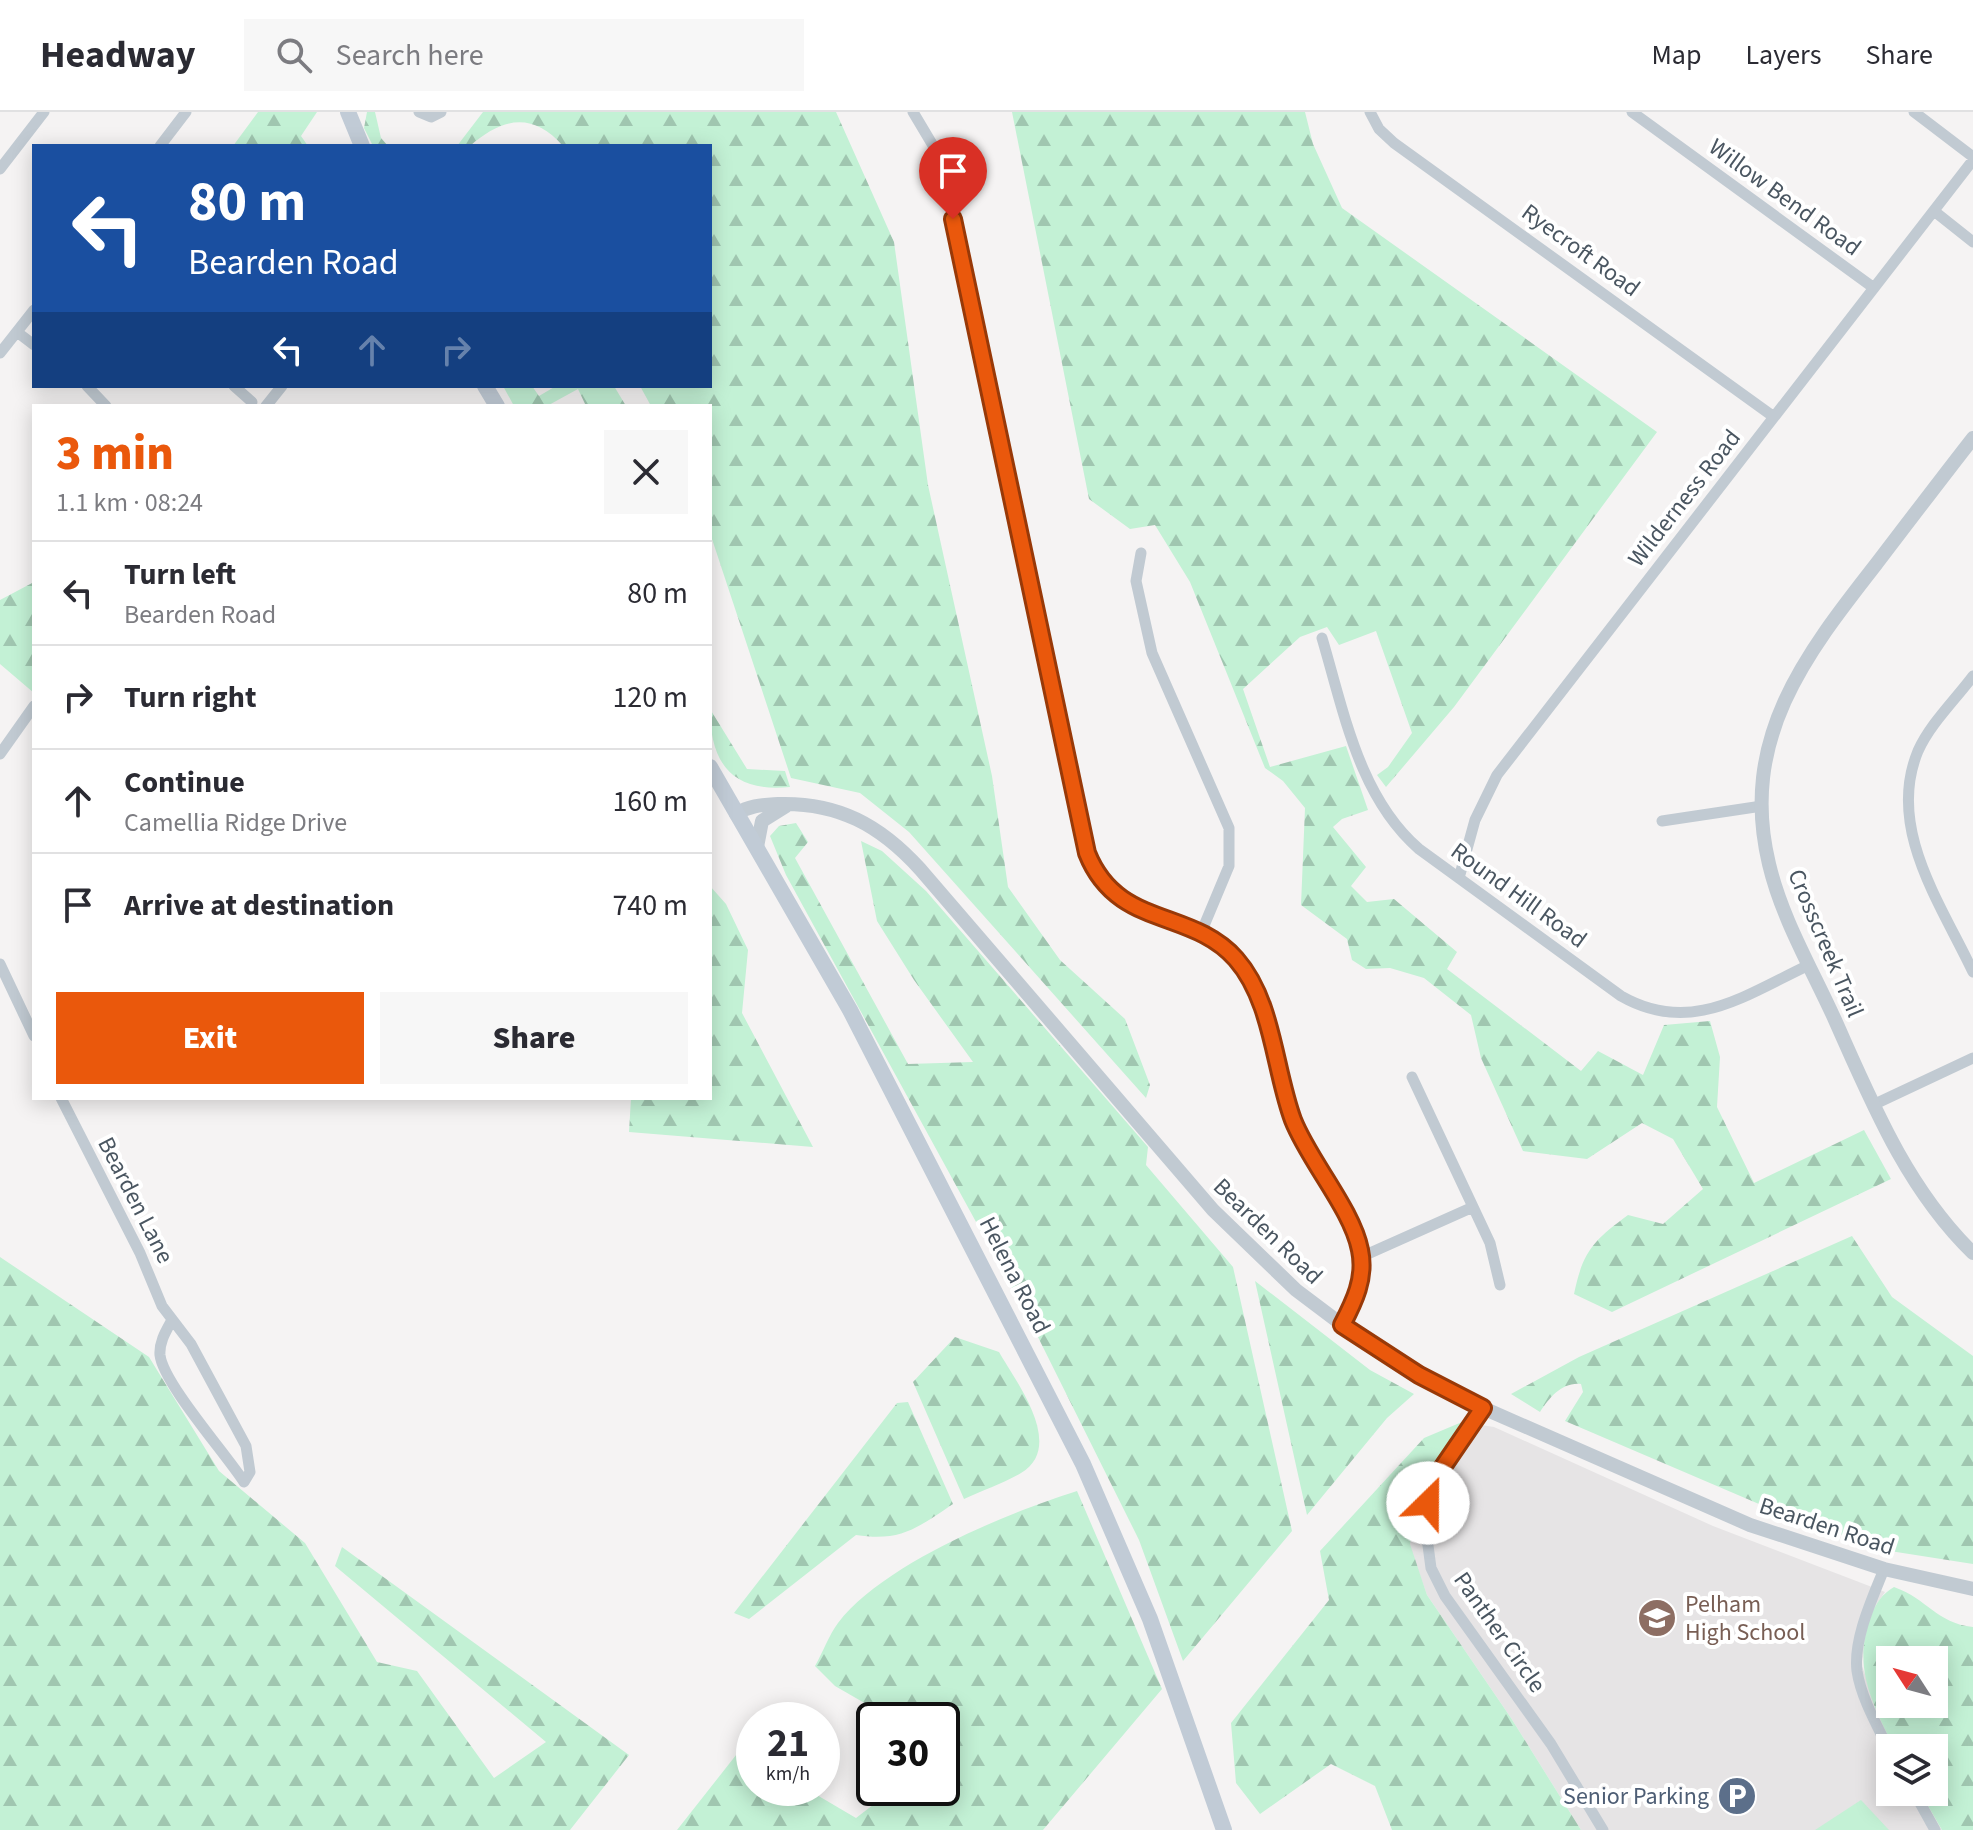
<!DOCTYPE html>
<meta charset="utf-8">
<style>
:root{--surface:#fff;--page:#f7f7f7;--text:#2b2b33;--muted:#7c7c81;--line:#e1e1e2;--accent:#ea580c}
body{margin:0;font-family:"Source Sans 3",sans-serif;background:var(--page);color:var(--text);height:100vh;display:flex;flex-direction:column;font-size:30px;white-space:nowrap}
*{box-sizing:border-box;margin:0}
p{font-size:26px;color:var(--muted)}
.icon{flex:none;width:44px;height:44px;fill:none;stroke:currentColor;stroke-width:2;stroke-linecap:round;stroke-linejoin:round}
.map{position:relative;flex:1;overflow:hidden}
.panel{position:absolute;left:32px;top:292px;width:680px;height:696px;display:flex;flex-direction:column;background:var(--surface);border-radius:0px;box-shadow:0 4px 20px #0003}
.panel>*{flex:none}
.banner{position:absolute;left:32px;top:32px;width:680px;height:244px;border-radius:0px;box-shadow:0 4px 20px #0003;background:#1a4fa0;color:#fff;overflow:hidden}
.needle{width:52px;rotate:306deg}
.fabs{position:absolute;left:1876px;top:1534px;display:grid;gap:16px}
.fabs a{display:grid;place-items:center;width:72px;height:72px;border-radius:0px;background:var(--surface);box-shadow:0 4px 20px #0003;font-size:40px}
.speed{position:absolute;left:736px;top:1590px;display:flex;gap:16px;font-size:40px;font-weight:700;text-align:center}
.speed>*{display:grid;place-content:center;width:104px;height:104px;border-radius:50%;background:var(--surface);box-shadow:0 4px 20px #0003;line-height:1}
.speed small{font-size:20px;font-weight:400}
.speed .limit{border:4px solid #111;border-radius:12px;background:#fff;color:#111}
.pin{position:absolute;display:grid;place-items:center;width:68px;height:68px;color:#fff;margin:-82px -34px;border-radius:50% 50% 50% 0;rotate:-45deg;box-shadow:0 0 8px #0007}
.pin .icon{rotate:45deg}
.me{position:absolute;width:88px;margin:-44px;rotate:23deg;stroke-linejoin:round;filter:drop-shadow(0 0 6px #0008)}
.turn{display:flex;align-items:center;gap:28px;height:168px;padding:0 24px;font-size:36px}
.turn .icon{width:104px;height:104px;stroke-width:2.5}
.turn b{display:block;font-size:56px;line-height:68px}
.lanes{display:flex;align-items:center;height:76px;padding:0 24px;background:#0003;justify-content:center;gap:40px;direction:ltr}
.lanes .off{opacity:.35}
.round{display:grid;place-items:center;flex:none;width:84px;height:84px;border-radius:0px;background:var(--page)}
.summary{display:flex;align-items:center;justify-content:space-between;height:136px;padding:0 24px}
h1{font-size:48px;font-weight:800;line-height:60px;color:var(--accent)}
.primary-button{display:flex;gap:16px;margin-top:auto;padding:16px 24px}
.primary-button a{flex:1;height:92px;border-radius:0px;background:var(--accent);color:#fff;font-size:32px;font-weight:800;line-height:92px;text-align:center}
.primary-button a+a{background:var(--page);color:var(--text)}
ul{padding:0;list-style:none}
li{display:flex;align-items:center;gap:24px;height:104px;padding:0 24px;border-top:2px solid var(--line)}
li div{flex:1}
li b{display:block;font-size:30px}
li em{font-style:normal}
header{display:flex;align-items:center;gap:48px;box-sizing:border-box;height:112px;padding:0 40px;background:var(--surface);border-bottom:2px solid var(--line)}
header strong{font-size:38px}
nav{display:flex;gap:44px;margin-inline-start:auto;font-size:28px}
.search{width:560px;height:72px;background:var(--page);display:flex;align-items:center;gap:20px;box-sizing:border-box;padding:0 28px;border-radius:0px;color:var(--muted);font-size:30px}
.map>svg:first-child{display:block}
.education{fill:#e6e4e5}
.forest{fill:url(#forest-firs);fill-rule:evenodd}
.pitch{fill:#c3f1d5}
.lines{fill:none;stroke-linecap:round;stroke-linejoin:round}
.minor{stroke:#c1cad2;stroke-width:11}
.tertiary{stroke:#c1cad2;stroke-width:14}
.secondary{stroke:#c1cbd6;stroke-width:16}
.route-casing{stroke:#983908;stroke-width:20}
.route{stroke:#ea580c;stroke-width:14}
.labels{text-anchor:middle;stroke-width:8;stroke-linejoin:round;paint-order:stroke}
.street-label{font-size:24px;fill:#4a5661;stroke:#fff}
.education-label{font-size:24px;fill:#785e54;stroke:#fff;text-anchor:start}
.service-label{font-size:24px;fill:#4e5e75;stroke:#fff;text-anchor:end}
</style>
<header>
<strong>Headway</strong>
<div class="search"><svg class="icon" aria-label="search" viewBox="0 0 24 24"><circle cx="10" cy="10" r="6"/><path d="M15 15l6 6"/></svg>Search here</div>
<nav><a>Map</a><a>Layers</a><a>Share</a></nav>
</header>
<div class="map">
<svg width="1973" height="1718" viewBox="0 0 1973 1718">
<defs>
<pattern id="forest-firs" width="22" height="20" patternUnits="userSpaceOnUse" patternTransform="scale(2)"><rect width="22" height="20" fill="#c3f1d5"/><path d="M5 1l3.5 6h-7zM16 11l3.5 6h-7z" fill="#a0c6b0"/></pattern>
</defs>
<rect width="100%" height="100%" fill="#f5f3f3"/>
<path class="education" d="M1462,1310L1494,1315L1713,1414L1885,1480L1876,1493L1861,1552L1894,1636H1890V1680H1920L1942,1718H1581L1511,1606L1427,1483L1409,1432L1421,1378Z"/>
<path class="forest" d="M258,0H317L301,24L308,34H233Z
M367,0H375L381,26L388,34H373L364,16Z
M483,0H836L894,130L928,373L992,664L1008,775L1060,848L1125,907L1150,973L1146,986L909,720L860,681L791,666L710,421V294H651L640,274H710V34H563C533,0 503,5 470,34H457Z
M1012,0H1305L1313,32L1342,96L1657,320L1454,595L1386,675L1377,663L1388,655L1412,621L1376,519L1339,533L1327,515L1300,525L1243,577L1270,655L1346,634L1368,698L1342,707L1333,715L1366,755L1351,774L1367,790L1394,787L1457,840L1447,857L1581,959L1598,939L1643,963L1664,913L1710,909L1720,945L1717,995L1754,1071L1864,1018L1891,1067L1612,1200L1574,1182C1583,1139 1593,1129 1628,1103L1663,1112L1703,1077L1673,1027L1642,1011L1587,1047L1523,1039L1481,946L1471,903L1424,866L1390,856L1366,857L1352,848L1347,827L1301,793L1305,696L1283,669L1265,656L1190,470L1155,413L1130,417L1089,387Z
M503,274H532L539,284L556,274H614L626,294H586L578,277L547,294H514Z
M34,470V581L0,552V488Z
M710,597L747,657L785,659L790,675C732,681 710,651 710,597Z
M796,711L808,730L795,746L908,952L973,950L914,868L877,809L861,729L882,739L926,779L1148,1035L1146,1053L1233,1155L1292,1419L1183,1549L1139,1428L1027,1203L786,763L770,724L779,714Z
M710,774L726,792L748,838L742,901L813,1035L629,1020L631,986H710Z
M1852,1124L1892,1185L1973,1244V1452L1890,1439L1787,1404L1565,1309L1583,1280L1581,1272C1562,1270 1550,1285 1540,1300L1511,1282L1579,1245Z
M0,1145L149,1245L219,1359L305,1431L377,1550L417,1559L494,1666L546,1630L335,1454L342,1435L629,1643L570,1718H0Z
M1255,1169L1370,1258L1414,1282L1387,1306L1307,1403Z
M955,1225L999,1240C1016,1270 1066,1334 1021,1361C1004,1371 983,1378 964,1387L913,1270Z
M908,1290L953,1392C917,1416 901,1430 856,1423L749,1507L734,1501L897,1291Z
M1462,1310L1421,1378L1410,1432L1427,1483L1511,1606L1581,1718H1392L1375,1674L1331,1652L1260,1702L1236,1671L1231,1611L1329,1488L1320,1439L1424,1326Z
M1077,1379L1162,1577L1043,1718H677L740,1638L754,1646V1676H805L856,1706L895,1676H942V1608H894L835,1574L815,1554C823,1540 829,1523 838,1511C883,1452 1007,1401 1077,1379Z
M1894,1475C1928,1487 1936,1511 1973,1515V1718H1942L1920,1680H1934V1636H1894C1872,1590 1852,1555 1871,1504C1876,1491 1882,1482 1894,1475ZM1890,1548H1934V1592H1890Z"/>
<path class="pitch" d="M1861,1688L1889,1718H1815Z"/>
<g class="lines">
<path class="minor" d="M419,0L431,5L441,0
M913,0L941,47L1087,741C1117,815 1185,796 1232,843C1273,884 1272,956 1293,1008C1309,1049 1352,1097 1360,1138C1366,1166 1355,1190 1342,1213
M1370,0L1379,17L1394,31L1774,305
M1632,0L1874,176
M1914,0L1973,45
M160,34L186,0
M0,57L44,0
M1934,99L1973,130
M17,220L34,233
M0,241L34,198
M87,274L106,294
M234,274L252,290
M266,294L282,274
M1141,441L1136,469L1152,541L1229,716V754L1201,821
M1322,526C1344,600 1359,685 1419,737L1621,884C1691,924 1745,883 1809,853
M1973,564C1955,588 1930,612 1918,639C1886,716 1941,792 1973,860
M0,642L34,594
M1662,709L1762,694
M1459,766L1475,708L1497,663L1973,48
M0,852L34,924
M1412,965L1490,1131L1500,1173
M61,986L140,1141L162,1194L191,1232L246,1334L250,1360L244,1370C226,1342 163,1271 160,1243C159,1230 166,1219 172,1208
M1875,992L1973,946
M1361,1145L1473,1095
M1483,1296L1431,1378L1425,1411L1431,1456L1445,1484L1551,1632L1603,1718
M1884,1457C1873,1485 1853,1527 1857,1559C1861,1586 1878,1615 1890,1640
M1914,1680L1935,1718"/>
<path class="tertiary" d="M1973,326C1941,367 1909,409 1877,451C1805,543 1739,627 1769,752C1782,807 1812,857 1835,908C1872,991 1907,1077 1973,1141
M736,702C750,693 763,693 778,692C838,690 880,713 920,757L1213,1098L1296,1178L1365,1230L1483,1296L1750,1413L1884,1457L1973,1477
M757,735L762,709L786,694"/>
<path class="secondary" d="M348,0L362,34
M485,274L497,294
M710,655L850,898L1083,1352L1150,1507L1224,1718"/>
</g>
<g class="lines">
<defs>
<path id="route" d="M953,107L1087,741C1117,817 1191,796 1236,847C1273,889 1274,957 1293,1008C1309,1049 1352,1097 1360,1138C1366,1166 1354,1190 1342,1213L1419,1263L1483,1296L1438,1362L1428,1391"/>
</defs>
<use href="#route" class="route-casing"/>
<use href="#route" class="route"/>
</g>
<defs>
<symbol id="school-disc" viewBox="-11 -11 22 22"><circle r="9.5" fill="#8d6e63" stroke="#fff"/><path d="M0-5L7-2L0 1L-7-2ZM-4 1L0 2.5L4 1V4Q0 6-4 4Z" fill="#fff"/></symbol>
<symbol id="parking-disc" viewBox="-11 -11 22 22"><circle r="9.5" fill="#5c6f8a" stroke="#fff"/><path d="M-3.5-5.5H1a3.5 3.5 0 0 1 0 7H-1V5.5H-3.5ZM-1-3.4V-.6H.8a1.4 1.4 0 0 0 0-2.8Z" fill="#fff"/></symbol>
</defs>
<g fill-rule="evenodd">
<use href="#school-disc" x="1635" y="1484" width="44" height="44"/>
<use href="#parking-disc" x="1715" y="1662" width="44" height="44"/>
</g>
<g class="labels">
<g class="street-label">
<text transform="translate(1785 85) rotate(36)" y="8">Willow Bend Road</text>
<text transform="translate(1581 138) rotate(36)" y="8">Ryecroft Road</text>
<text transform="translate(1684 386) rotate(-52)" y="8">Wilderness Road</text>
<text transform="translate(1519 783) rotate(36)" y="8">Round Hill Road</text>
<text transform="translate(1826 831) rotate(67)" y="8">Crosscreek Trail</text>
<text transform="translate(136 1088) rotate(63)" y="8">Bearden Lane</text>
<text transform="translate(1268 1119) rotate(44)" y="8">Bearden Road</text>
<text transform="translate(1015 1163) rotate(63)" y="8">Helena Road</text>
<text transform="translate(1827 1414) rotate(18)" y="8">Bearden Road</text>
<text transform="translate(1500 1520) rotate(55)" y="8">Panther Circle</text>
</g>
<g class="education-label">
<text x="1685" y="1500">Pelham<tspan x="1685" dy="28">High School</tspan></text>
</g>
<g class="service-label">
<text x="1709" y="1692">Senior Parking</text>
</g>
</g>
</svg>
<div class="fabs">
<a><svg class="needle" viewBox="-14 -14 28 28"><path d="M0-13l5 13h-10z" fill="#e53935"/><path d="M0 13l5-13h-10z" fill="#7c7c81"/></svg></a>
<a><svg class="icon" aria-label="layers" viewBox="0 0 24 24"><path d="M12 4l9 5-9 5-9-5zM3 14l9 5 9-5"/></svg></a>
</div>
<div class="speed"><div>21<small>km/h</small></div><div class="limit">30</div></div>
<div class="pin" style="left:953px;top:107px;background:#d93025"><svg class="icon" aria-label="arrive" viewBox="0 0 24 24"><path d="M6 21V4h12l-3 4 3 4H6"/></svg></div>
<svg class="me" style="left:1428px;top:1391px" viewBox="-20 -20 40 40"><circle r="19" fill="#fff"/><path d="M0-13L10 11 0 6-10 11z" fill="#ea580c"/></svg>
<div class="banner">
<div class="turn"><svg class="icon" aria-label="left" viewBox="0 0 24 24"><path d="M17 20v-9H6M10 6l-5 5 5 5"/></svg><div><b>80 m</b>Bearden Road</div></div>
<div class="lanes"><svg class="icon" aria-label="left" viewBox="0 0 24 24"><path d="M17 20v-9H6M10 6l-5 5 5 5"/></svg><svg class="icon off" aria-label="ahead" viewBox="0 0 24 24"><path d="M12 20V5M6 11l6-6 6 6"/></svg><svg class="icon off" aria-label="right" viewBox="0 0 24 24"><path d="M7 20v-9h11M14 6l5 5-5 5"/></svg></div>
</div>
<section class="panel">
<div class="summary"><div><h1>3 min</h1><p>1.1 km · 08:24</p></div><a class="round"><svg class="icon" aria-label="close" viewBox="0 0 24 24"><path d="M6 6l12 12M18 6L6 18"/></svg></a></div>
<ul>
<li><svg class="icon" aria-label="left" viewBox="0 0 24 24"><path d="M17 20v-9H6M10 6l-5 5 5 5"/></svg><div><b>Turn left</b><p>Bearden Road</p></div><em>80 m</em></li>
<li><svg class="icon" aria-label="right" viewBox="0 0 24 24"><path d="M7 20v-9h11M14 6l5 5-5 5"/></svg><div><b>Turn right</b></div><em>120 m</em></li>
<li><svg class="icon" aria-label="ahead" viewBox="0 0 24 24"><path d="M12 20V5M6 11l6-6 6 6"/></svg><div><b>Continue</b><p>Camellia Ridge Drive</p></div><em>160 m</em></li>
<li><svg class="icon" aria-label="arrive" viewBox="0 0 24 24"><path d="M6 21V4h12l-3 4 3 4H6"/></svg><div><b>Arrive at destination</b></div><em>740 m</em></li>
</ul>
<div class="primary-button"><a>Exit</a><a>Share</a></div>
</section>
</div>
